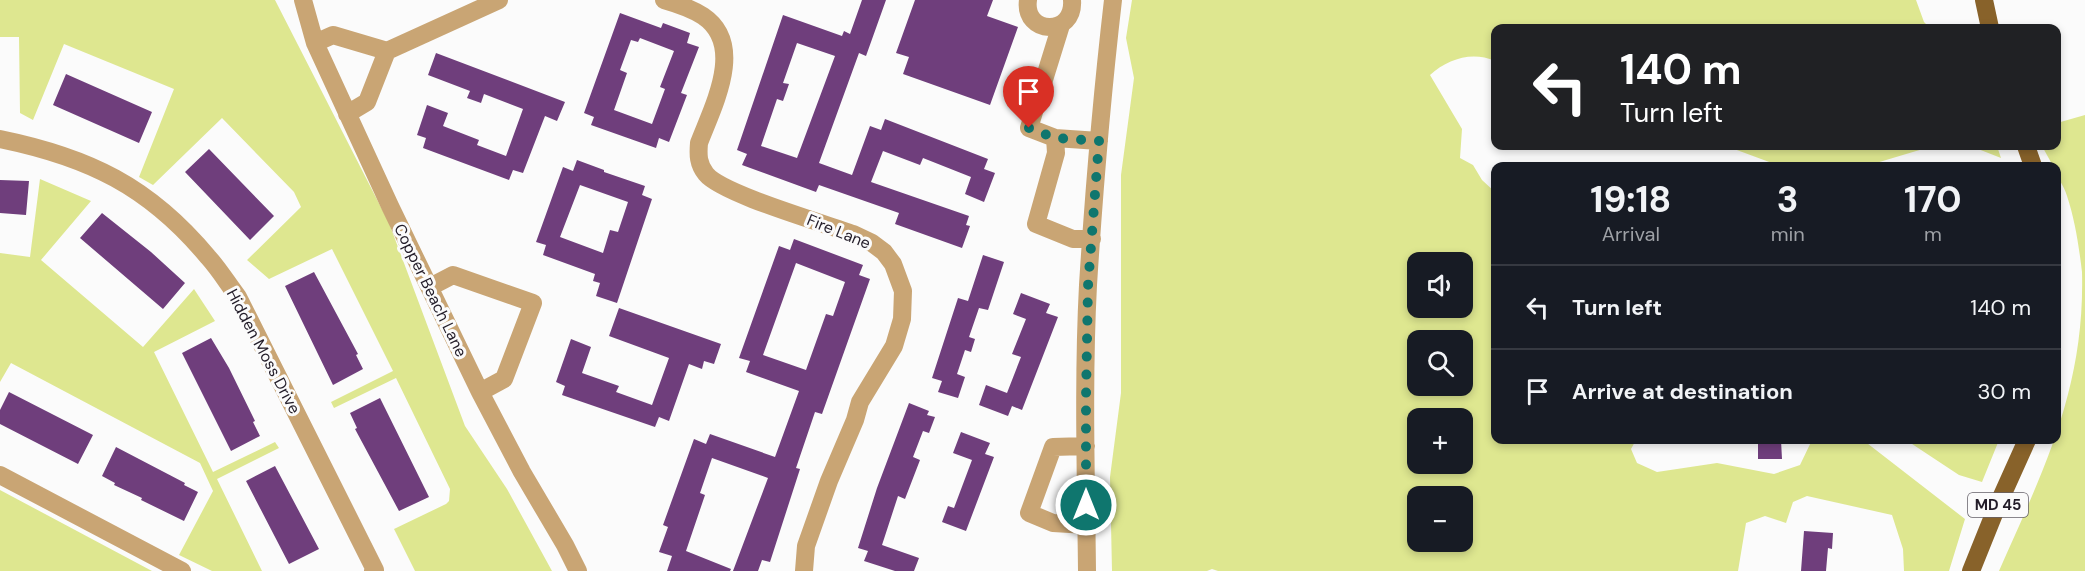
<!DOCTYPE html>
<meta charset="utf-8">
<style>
:root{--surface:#171b24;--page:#242831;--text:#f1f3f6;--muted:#9ea1a6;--line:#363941}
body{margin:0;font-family:"DM Sans",sans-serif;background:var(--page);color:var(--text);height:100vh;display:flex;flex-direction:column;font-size:22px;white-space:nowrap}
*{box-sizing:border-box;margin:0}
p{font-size:20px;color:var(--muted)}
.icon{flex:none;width:33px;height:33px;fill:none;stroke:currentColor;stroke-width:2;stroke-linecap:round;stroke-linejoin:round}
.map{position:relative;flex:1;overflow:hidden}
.drawer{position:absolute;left:1491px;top:162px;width:570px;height:282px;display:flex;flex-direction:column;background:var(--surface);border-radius:12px;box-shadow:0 3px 9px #0003}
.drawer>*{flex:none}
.hud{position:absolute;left:1491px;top:24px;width:570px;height:126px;border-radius:12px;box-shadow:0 3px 9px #0003;background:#202124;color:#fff;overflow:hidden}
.controls{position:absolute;left:1407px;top:252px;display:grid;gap:12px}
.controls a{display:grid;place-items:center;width:66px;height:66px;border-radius:12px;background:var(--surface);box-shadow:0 3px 9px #0003;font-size:30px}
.pin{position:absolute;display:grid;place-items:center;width:51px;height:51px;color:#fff;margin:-62px -26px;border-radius:50% 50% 50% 0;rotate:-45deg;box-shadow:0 0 6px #0007}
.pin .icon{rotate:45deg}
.me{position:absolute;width:66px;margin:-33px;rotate:0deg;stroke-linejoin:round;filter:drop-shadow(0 0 4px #0008)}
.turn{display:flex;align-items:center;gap:21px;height:126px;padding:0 30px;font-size:27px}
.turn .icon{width:78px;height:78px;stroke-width:2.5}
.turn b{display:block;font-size:42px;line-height:51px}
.eta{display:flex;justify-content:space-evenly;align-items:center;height:102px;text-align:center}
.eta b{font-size:36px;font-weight:700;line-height:42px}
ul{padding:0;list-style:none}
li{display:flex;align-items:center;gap:18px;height:84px;padding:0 30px;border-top:2px solid var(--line)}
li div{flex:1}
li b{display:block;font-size:22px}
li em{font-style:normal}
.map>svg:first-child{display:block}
.green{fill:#dee790;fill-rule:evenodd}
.building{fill:#6f3e7c;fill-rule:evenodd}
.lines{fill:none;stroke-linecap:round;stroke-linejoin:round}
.minor{stroke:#c9a574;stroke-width:18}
.major{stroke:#88622a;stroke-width:18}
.route{stroke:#0f766e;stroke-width:10;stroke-dasharray:0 18}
.labels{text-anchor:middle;stroke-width:6;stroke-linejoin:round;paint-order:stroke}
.shield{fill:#fbfbfb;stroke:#646068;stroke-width:1.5}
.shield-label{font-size:15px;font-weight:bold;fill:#231d29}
.street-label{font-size:16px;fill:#231d29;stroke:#fbfbfb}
</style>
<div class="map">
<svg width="2085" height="571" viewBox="0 0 2085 571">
<rect width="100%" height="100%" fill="#fbfbfb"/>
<path class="green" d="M0,0H275L389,223L465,426L507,489L552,571H415L394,529L446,504L449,501L450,489L396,378L334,408L331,402L393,371L332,249L269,279L247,260L301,207L294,192L222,118L153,185L139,177L174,89L64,44L33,120L20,113L19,37H0Z
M1132,0H1916L1924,22L1930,28H1496L1495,61C1472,51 1448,59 1430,75L1462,129L1460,158L1473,165L1482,180L1495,192L1496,440H1636L1631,449L1637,463L1657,472L1717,463L1774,474L1800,465L1812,440H1863L1965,519L1949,571H1904L1903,549L1892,515L1807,496L1793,502L1786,523L1765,516L1746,523L1738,571H1218L1212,569L1207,571H1112L1110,477L1121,393V175L1134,78L1126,38ZM1418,262H1462V308H1418ZM1418,340H1462V386H1418ZM1418,418H1462V464H1418ZM1418,496H1462V542H1418Z
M2085,115V571H1999C2044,469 2085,388 2082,272C2079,247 2075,220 2067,196C2064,185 2056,178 2056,166H2053L2042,146H2056L2057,123Z
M1726,146H1997L2001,158L1973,147L1933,146L1866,166H1780Z
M40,179L91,201L41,260L143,347L194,289L215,321L154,352L213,472L275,442L279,448L217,479L262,571H212L179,555L213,491L200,463L11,363L0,382V253L30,257Z
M1906,440H1999L1982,482L1959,475Z
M0,490L152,571H0Z"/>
<path class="building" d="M862,0H886L866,56L859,53L819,163L852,175L870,126L881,130L885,119L988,159L984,169L995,173L984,202L965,194L971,177L923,158L920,165L883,151L871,182L969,216L966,225L970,226L962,248L895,224L899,213L819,185L816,192L742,165L747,154L737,150L783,15L842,36L844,31L850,34ZM797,43L835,56L797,158L761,146L777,99L783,101L789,84L783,83Z
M915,0H993L987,16L1018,27L990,105L903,74L909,57L896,53Z
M620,13L661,28L663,23L690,33L687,43L699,47L681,93L687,95L669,142L659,138L656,148L591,125L594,117L584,113ZM640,38L674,51L660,87L665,89L652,124L614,110L627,73L620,70L631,40L638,42Z
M436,53L565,102L557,121L545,116L523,173L513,170L509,180L423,148L426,138L417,135L427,105L448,113L443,126L479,140L477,145L506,156L523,109L484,94L481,103L467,98L470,91L428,75Z
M66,74L152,112L139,143L53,105Z
M209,149L274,216L250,240L185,172Z
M577,160L604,170V172L645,186L642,195L652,199L617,303L596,296L600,283L593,281L595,274L543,255L546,245L536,242L563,167L573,171ZM580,185L628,202L618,232L610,230L603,253L560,237Z
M0,180L29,181L26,215L0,213Z
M102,213L151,252L185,283L163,309L80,238Z
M794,239L863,265L859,275L870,279L822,414L815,412L796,468L800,469L770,562L762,560L758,571H733L768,478L712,458L700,493L705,495L686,551L731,569L730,571H667L672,556L659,552L668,527L663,525L694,439L706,444L710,434L775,457L799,391L746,372L750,361L739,358L779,246L790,250ZM796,263L845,282L833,316L826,314L806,370L763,355Z
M983,255L1004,262L988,310L979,308L969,337L975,339L971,352L965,350L957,374L965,377L958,398L938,392L942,381L932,378L958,298L968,301Z
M314,272L358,354L356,355L363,369L333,385L285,286Z
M1021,293L1050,304L1046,313L1058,317L1022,410L1012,406L1008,416L979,405L986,385L1007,393L1021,357L1012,354L1026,319L1013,314Z
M619,308L721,344L714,364L704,361L702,369L689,364L669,421L659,417L655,427L562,395L565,386L556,382L571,339L591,347L582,373L619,386L616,392L652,405L669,358L609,336Z
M211,338L229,368L255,421L253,422L260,436L231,451L182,353Z
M9,392L93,435L78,464L0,424V410Z
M380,398L429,497L399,511L355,429L357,428L350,413Z
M909,403L929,411L927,415L935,417L929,433L923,431L913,457L920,460L905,499L898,496L882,545L919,558L914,571H895L864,561L868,551L858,548L877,488Z
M961,432L990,443L985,454L994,457L966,531L942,522L948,506L954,508L972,460L953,453Z
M1758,440H1781L1782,459H1758Z
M116,447L185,483L184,485L198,492L184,521L141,500L142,498L114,485L115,483L102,476Z
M275,466L319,549L289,564L246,481Z
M1804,531L1833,533L1832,549L1828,548L1826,571H1801Z"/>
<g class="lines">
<path class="minor" d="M303,0L315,43L390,206L480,392L522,472L565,545L578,571
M664,0C678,4 691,8 703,16C746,45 713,106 699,143C698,155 698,164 706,174C722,194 824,223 853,234L872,243L884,252L893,264L903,291L902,319L894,346L860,402L855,420L829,481L806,546L804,571
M1028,0C1023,35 1075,37 1072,0
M315,43L333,35L387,51L367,102L347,114
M387,51L499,0
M1055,138L1029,128L1061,25
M0,139C88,157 149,186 208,257C219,269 228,284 238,297L375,570L373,571
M1092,239H1073L1036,224L1056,153L1055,138L1099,141
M430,287L453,275L533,303L504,379L480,392
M1086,446L1053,447L1029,513L1053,523L1087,525
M0,475L182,571
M1087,571C1086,476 1083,380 1088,285C1094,190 1102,95 1113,0"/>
<path class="major" d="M1984,0L1990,28
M2026,146L2033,166
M1971,571L1996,509L2027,440"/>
</g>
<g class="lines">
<path class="route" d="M1029,128L1055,138L1099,141L1088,286L1086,397V505"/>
</g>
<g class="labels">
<rect class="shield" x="1968" y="493" width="60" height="24" rx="4.5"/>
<g class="shield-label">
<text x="1998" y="510">MD 45</text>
</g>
<g class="street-label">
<text transform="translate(839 231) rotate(22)" y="6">Fire Lane</text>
<text transform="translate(431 290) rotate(64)" y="6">Copper Beach Lane</text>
<text transform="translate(264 351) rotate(62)" y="6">Hidden Moss Drive</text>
</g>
</g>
</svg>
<div class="controls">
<a><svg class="icon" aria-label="sound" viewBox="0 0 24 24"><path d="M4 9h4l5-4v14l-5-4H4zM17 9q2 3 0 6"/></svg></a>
<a><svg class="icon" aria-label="search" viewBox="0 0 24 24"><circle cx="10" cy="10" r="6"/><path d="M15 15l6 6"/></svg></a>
<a>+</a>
<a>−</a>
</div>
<div class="pin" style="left:1029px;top:128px;background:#d93025"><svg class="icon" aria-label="arrive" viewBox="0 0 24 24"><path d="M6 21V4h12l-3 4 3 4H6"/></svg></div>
<svg class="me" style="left:1086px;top:505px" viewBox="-20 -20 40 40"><circle r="17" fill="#0f766e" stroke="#fff" stroke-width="3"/><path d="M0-11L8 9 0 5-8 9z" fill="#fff"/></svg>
<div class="hud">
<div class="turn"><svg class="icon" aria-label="left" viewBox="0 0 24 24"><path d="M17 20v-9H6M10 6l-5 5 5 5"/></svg><div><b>140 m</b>Turn left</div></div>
</div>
<section class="drawer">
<div class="eta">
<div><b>19:18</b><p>Arrival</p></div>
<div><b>3</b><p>min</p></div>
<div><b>170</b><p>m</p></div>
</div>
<ul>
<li><svg class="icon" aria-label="left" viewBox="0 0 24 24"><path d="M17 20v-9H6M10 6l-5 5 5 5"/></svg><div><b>Turn left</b></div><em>140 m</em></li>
<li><svg class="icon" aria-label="arrive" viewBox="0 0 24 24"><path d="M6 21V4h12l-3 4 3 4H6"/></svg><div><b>Arrive at destination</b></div><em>30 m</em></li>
</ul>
</section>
</div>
